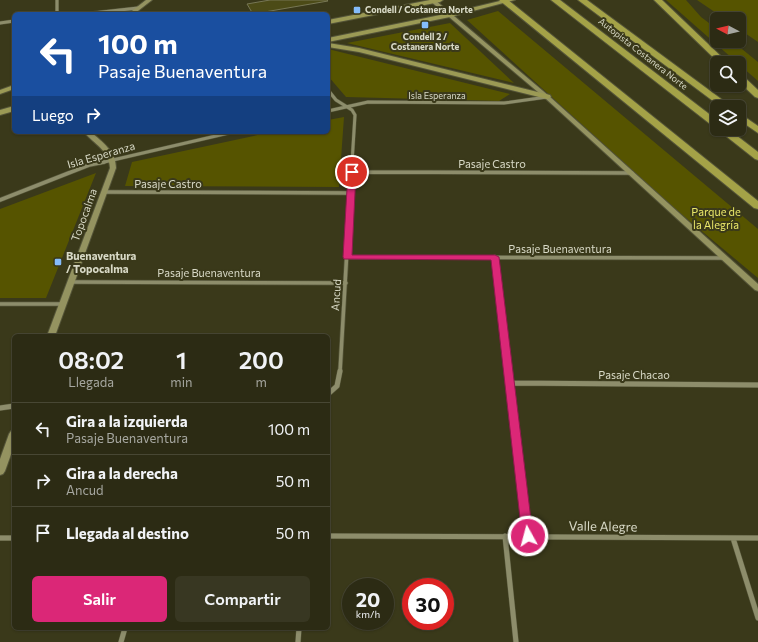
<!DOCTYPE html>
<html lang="es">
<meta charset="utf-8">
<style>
:root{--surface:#2c2b14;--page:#383722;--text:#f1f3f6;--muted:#a6a7a0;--line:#484734;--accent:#db2777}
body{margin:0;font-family:Commissioner,sans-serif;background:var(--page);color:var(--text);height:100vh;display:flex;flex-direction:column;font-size:15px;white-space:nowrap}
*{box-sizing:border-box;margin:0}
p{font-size:13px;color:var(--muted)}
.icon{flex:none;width:22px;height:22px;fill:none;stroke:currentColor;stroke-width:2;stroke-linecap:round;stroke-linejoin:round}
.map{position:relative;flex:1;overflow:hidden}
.drawer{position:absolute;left:12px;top:334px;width:318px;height:296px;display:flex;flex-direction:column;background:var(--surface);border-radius:6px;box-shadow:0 1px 3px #0004,0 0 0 1px var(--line)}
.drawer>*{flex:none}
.guide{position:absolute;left:12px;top:12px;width:318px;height:122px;border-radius:6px;box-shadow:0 1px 3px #0004,0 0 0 1px var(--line);background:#1a4fa0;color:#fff;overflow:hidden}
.needle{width:26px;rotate:277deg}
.fabs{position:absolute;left:710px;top:12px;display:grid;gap:8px}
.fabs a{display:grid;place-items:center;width:36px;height:36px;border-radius:6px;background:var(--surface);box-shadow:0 1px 3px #0004,0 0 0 1px var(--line);font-size:20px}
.speed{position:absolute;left:342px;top:578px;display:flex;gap:8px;font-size:20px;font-weight:700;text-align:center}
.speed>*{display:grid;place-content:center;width:52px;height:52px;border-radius:50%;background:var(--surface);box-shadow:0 1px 3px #0004,0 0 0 1px var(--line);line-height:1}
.speed small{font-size:10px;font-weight:400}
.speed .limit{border:6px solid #d22;background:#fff;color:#111}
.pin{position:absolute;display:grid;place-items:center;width:34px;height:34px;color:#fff;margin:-17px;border:2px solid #fff;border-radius:50%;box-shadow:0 1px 4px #0007}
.me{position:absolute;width:44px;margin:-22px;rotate:353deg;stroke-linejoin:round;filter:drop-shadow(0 0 3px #0008)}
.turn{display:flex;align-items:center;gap:14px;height:84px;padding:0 20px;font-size:18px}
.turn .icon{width:52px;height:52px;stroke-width:2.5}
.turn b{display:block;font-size:28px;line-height:34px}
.then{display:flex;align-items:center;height:38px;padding:0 20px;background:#0003;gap:8px;font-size:15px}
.eta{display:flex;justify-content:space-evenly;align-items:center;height:68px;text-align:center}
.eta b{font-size:24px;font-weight:600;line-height:28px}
.action{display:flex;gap:8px;margin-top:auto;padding:8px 20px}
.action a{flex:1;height:46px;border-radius:6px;background:var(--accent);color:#fff;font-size:16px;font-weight:600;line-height:46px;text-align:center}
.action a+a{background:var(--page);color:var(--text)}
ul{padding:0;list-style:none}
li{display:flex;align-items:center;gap:12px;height:52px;padding:0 20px;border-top:1px solid var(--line)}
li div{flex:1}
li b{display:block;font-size:15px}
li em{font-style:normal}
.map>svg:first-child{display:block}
.green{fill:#565400}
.building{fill:#4c4b17;stroke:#775}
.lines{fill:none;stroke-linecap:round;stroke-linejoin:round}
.street-far2-casing{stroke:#545438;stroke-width:4}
.street-far1-casing{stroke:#545438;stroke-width:5}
.street-casing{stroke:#545438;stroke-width:6}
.secondary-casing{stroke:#545438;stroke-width:2}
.primary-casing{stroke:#545438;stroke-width:2}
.highway-casing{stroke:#545438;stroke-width:2}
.street-far2{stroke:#8d8d6b;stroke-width:3}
.street-far1{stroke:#8d8d6b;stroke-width:3.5}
.street{stroke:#8d8d6b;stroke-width:5}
.secondary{fill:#949360;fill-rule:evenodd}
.primary{fill:#9b9a55;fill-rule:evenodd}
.highway{fill:#a4a247;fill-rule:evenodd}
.route{fill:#db2777;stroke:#8e194d}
.poi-dot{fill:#84bcfb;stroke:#3a391a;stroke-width:1.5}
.labels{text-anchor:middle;stroke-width:4;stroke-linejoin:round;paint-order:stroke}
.far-poi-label{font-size:9px;font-weight:bold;fill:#d8d9c6;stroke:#3a391a;text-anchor:start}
.far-street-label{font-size:9px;fill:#d8d9c6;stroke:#3a391a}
.street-label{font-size:11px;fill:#d8d9c6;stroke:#3a391a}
.park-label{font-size:11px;fill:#ebe869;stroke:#3a391a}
.poi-label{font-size:11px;font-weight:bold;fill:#d8d9c6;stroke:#3a391a;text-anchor:start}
.near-street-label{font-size:13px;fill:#d8d9c6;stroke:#3a391a}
</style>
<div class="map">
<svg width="758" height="642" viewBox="0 0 758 642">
<rect width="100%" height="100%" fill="#3a391a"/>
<path class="green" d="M666,0H686L701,17L717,29V41H732L758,62V81Z
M697,0H758V42L739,29V19H725Z
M498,11L758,229V278L674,208L467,20Z
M450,23L514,83L347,43Z
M328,49L510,94L499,101L346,97L328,76Z
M344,117L339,187L125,186L132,162L272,132H328V120Z
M96,173L46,298H0V209Z"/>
<path class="building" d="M270,0H327L328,1L253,14L247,4Z"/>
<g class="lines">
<defs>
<path id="street-far2" d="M57,0V14
M84,14L138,8
M0,23L14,21
M328,90L336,100L352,110L355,115L352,163
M328,111L368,102L504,103L547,97
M100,163L233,132"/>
<path id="street-far1" d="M352,172L632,173
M105,192L351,193
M0,200L89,165L104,162
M347,257L725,258
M495,257L509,372
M72,282L346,283
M0,304H64
M340,372L352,162"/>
<path id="street" d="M508,371L528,536
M510,383L758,385
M328,394L337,386L340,371
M0,408L14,406
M328,536L758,538
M505,536L516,642
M0,538H14
M733,538L758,618
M121,642L125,628
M298,642L299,628"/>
<path id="secondary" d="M146,0H152L134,14H128Z
M429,0H435L549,96L758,284V291L755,290L545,98Z
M84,132H91C102,142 116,151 116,168L55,336H47L110,168C109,150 94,144 84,132Z
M14,430V446L5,471L3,474L0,475V459L9,434L11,431Z"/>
<path id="primary" d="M430,0H443L440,2L328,24V20Z
M504,0H515L450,17L328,42V38L450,13Z
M328,43L359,48L550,95L551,97L547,99L359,52L328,47Z
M14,85V89L0,94V90Z
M14,106V111L0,115V110Z"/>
<path id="highway" d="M499,0H508L758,201V209L754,208Z
M551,0H560L717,120V128L714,127Z
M578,0H587L732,107H721Z
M654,0H662L728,63H719Z
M739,74L742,75L758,90V98L755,97L739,82Z
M739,113L758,126V133L739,120Z
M717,129H728L758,152V160L755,159Z"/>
</defs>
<use href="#street-far2" class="street-far2-casing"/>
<use href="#street-far1" class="street-far1-casing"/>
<use href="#street" class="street-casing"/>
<use href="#secondary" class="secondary-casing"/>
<use href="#primary" class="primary-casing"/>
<use href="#highway" class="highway-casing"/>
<use href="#street-far2" class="street-far2"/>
<use href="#street-far1" class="street-far1"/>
<use href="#street" class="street"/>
<use href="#secondary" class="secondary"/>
<use href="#primary" class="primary"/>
<use href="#highway" class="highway"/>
</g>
<path class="route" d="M352,170L356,172L352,255H495L499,257L533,536L532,539L528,541L524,539L522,536L491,260L344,259L343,257L348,172Z"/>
<g class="poi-dot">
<rect x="353" y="6" width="8" height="8" rx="2"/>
<rect x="421" y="21" width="8" height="8" rx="2"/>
<rect x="54" y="258" width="8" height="8" rx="2"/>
</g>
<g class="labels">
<g class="far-poi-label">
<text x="365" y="13">Condell / Costanera Norte</text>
<text x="425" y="40" text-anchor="middle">Condell 2 /<tspan x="425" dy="10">Costanera Norte</tspan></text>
</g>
<g class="far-street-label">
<text transform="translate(643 54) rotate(38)" y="3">Autopista Costanera Norte</text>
<text x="437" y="99">Isla Esperanza</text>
</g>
<g class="street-label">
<text transform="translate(101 155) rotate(-16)" y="4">Isla Esperanza</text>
<text x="492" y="168">Pasaje Castro</text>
<text x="168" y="188">Pasaje Castro</text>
<text transform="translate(84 215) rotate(-70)" y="4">Topocalma</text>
<text x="560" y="253">Pasaje Buenaventura</text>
<text x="209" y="277">Pasaje Buenaventura</text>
<text transform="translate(336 295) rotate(-86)" y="4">Ancud</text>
<text x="634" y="379">Pasaje Chacao</text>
</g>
<g class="park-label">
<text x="716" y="216">Parque de<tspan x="716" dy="13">la Alegría</tspan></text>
</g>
<g class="poi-label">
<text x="66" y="260">Buenaventura<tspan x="66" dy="13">/ Topocalma</tspan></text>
</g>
<g class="near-street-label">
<text transform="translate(603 526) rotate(1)" y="5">Valle Alegre</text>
</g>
</g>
</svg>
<div class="fabs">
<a><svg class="needle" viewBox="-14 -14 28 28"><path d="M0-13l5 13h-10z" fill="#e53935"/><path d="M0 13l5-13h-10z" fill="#a6a7a0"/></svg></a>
<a><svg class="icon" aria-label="search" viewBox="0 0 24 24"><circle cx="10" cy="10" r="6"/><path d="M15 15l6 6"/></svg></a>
<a><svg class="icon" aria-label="layers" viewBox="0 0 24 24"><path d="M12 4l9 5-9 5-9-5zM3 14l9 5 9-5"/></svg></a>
</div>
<div class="speed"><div>20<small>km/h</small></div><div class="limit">30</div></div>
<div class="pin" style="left:352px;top:172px;background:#d93025"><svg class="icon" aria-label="arrive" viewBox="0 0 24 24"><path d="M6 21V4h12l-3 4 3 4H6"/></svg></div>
<svg class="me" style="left:528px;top:536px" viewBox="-20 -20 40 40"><circle r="17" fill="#db2777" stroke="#fff" stroke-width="3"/><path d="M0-11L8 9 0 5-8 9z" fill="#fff"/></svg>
<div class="guide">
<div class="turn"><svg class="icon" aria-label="left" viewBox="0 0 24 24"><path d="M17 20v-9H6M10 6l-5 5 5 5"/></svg><div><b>100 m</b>Pasaje Buenaventura</div></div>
<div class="then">Luego<svg class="icon" aria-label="right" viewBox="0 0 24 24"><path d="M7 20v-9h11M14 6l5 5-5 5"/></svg></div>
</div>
<section class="drawer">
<div class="eta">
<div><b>08:02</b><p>Llegada</p></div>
<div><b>1</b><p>min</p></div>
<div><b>200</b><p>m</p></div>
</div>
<ul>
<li><svg class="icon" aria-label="left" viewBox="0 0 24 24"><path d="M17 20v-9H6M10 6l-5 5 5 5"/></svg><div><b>Gira a la izquierda</b><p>Pasaje Buenaventura</p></div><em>100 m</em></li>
<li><svg class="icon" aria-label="right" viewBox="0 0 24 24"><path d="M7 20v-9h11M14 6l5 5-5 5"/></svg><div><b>Gira a la derecha</b><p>Ancud</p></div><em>50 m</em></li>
<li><svg class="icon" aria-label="arrive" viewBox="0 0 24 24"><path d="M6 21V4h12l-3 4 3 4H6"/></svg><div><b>Llegada al destino</b></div><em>50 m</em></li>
</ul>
<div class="action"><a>Salir</a><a>Compartir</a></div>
</section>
</div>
